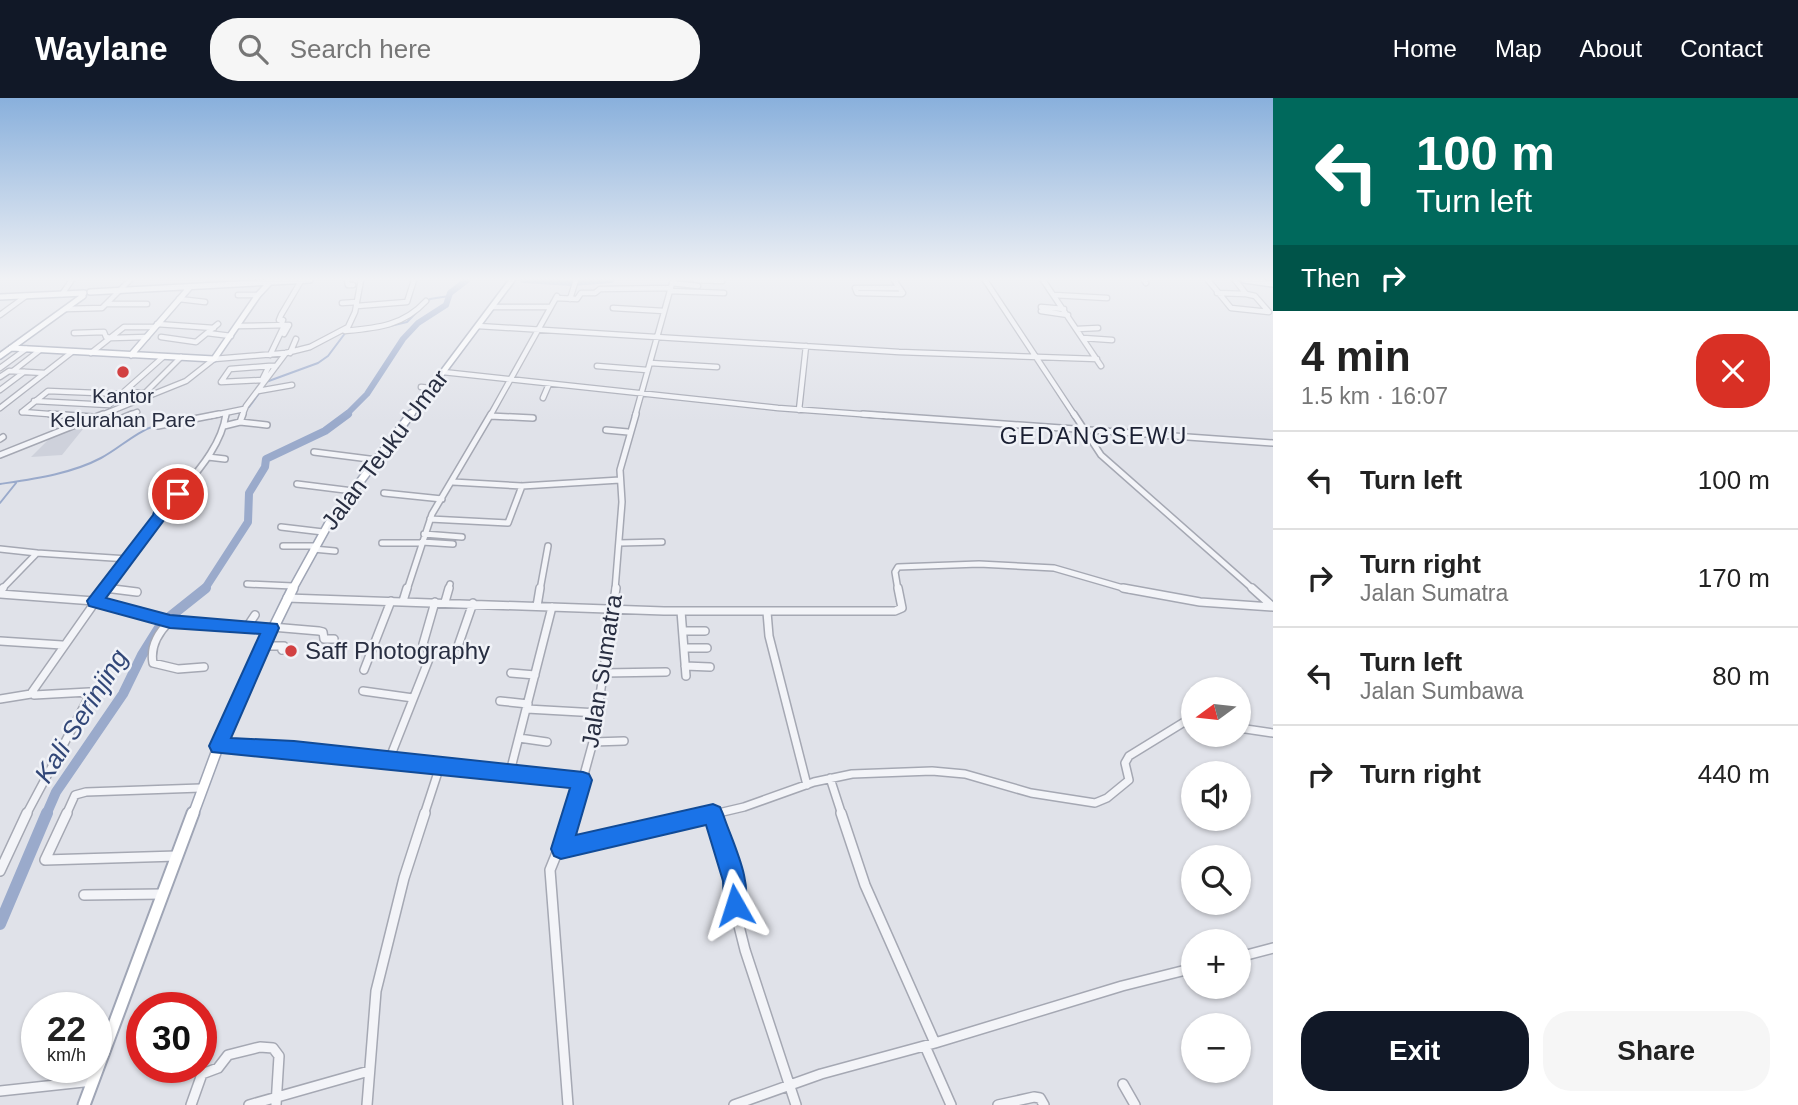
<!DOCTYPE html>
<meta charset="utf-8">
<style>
:root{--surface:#fff;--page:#f6f6f6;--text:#222;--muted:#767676;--line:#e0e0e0;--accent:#111827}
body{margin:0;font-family:Arial,sans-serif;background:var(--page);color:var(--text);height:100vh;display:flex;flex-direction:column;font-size:26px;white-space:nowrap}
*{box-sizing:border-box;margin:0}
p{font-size:23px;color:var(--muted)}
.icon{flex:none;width:38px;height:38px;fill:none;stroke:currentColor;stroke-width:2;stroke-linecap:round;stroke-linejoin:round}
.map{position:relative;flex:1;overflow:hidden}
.drawer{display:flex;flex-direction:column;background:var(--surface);width:525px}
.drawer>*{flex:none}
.guide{background:#00695c;color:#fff;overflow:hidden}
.needle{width:46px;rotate:255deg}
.tools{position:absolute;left:1181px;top:579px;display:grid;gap:14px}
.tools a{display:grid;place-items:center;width:70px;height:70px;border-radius:50%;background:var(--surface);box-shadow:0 2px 5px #0004;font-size:35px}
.speed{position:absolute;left:21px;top:894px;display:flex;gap:14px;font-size:35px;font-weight:700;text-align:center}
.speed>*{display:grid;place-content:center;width:91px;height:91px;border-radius:50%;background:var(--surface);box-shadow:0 2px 5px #0004;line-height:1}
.speed small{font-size:18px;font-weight:400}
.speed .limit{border:10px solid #d22;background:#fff;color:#111}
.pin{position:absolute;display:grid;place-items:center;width:60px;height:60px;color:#fff;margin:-30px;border:4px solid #fff;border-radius:50%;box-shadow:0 2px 7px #0007}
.me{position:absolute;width:77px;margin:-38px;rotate:354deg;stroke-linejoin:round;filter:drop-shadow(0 0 5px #0008)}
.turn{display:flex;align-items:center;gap:24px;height:147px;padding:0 28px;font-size:32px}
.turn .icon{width:91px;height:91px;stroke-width:2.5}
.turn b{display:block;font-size:49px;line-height:60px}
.then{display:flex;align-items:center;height:66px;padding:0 28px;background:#0003;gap:14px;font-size:26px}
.round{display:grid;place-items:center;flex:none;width:74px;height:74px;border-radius:28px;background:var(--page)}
.headline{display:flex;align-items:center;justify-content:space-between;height:119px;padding:0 28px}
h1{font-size:42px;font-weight:600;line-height:52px}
.action{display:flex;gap:14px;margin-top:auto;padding:14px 28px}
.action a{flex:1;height:80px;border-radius:28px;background:var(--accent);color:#fff;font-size:28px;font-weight:600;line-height:80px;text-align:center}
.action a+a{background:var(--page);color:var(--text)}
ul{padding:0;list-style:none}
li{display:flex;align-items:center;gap:21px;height:98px;padding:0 28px;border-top:2px solid var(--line)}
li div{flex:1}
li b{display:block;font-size:26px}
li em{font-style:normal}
header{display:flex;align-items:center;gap:42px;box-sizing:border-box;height:98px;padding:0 35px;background:var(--accent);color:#fff}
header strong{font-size:33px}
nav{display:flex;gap:38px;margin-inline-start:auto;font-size:24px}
.search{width:490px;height:63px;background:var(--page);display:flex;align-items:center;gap:18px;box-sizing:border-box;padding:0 24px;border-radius:28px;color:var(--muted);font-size:26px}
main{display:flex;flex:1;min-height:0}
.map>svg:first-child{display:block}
.built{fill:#ced1db}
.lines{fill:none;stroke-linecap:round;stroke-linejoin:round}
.stream{stroke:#9aaacb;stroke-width:2}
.river-far3{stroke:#9aaacb;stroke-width:6}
.river-far2{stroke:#9aaacb;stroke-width:8}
.river-far1{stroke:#9aaacb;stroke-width:10}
.river{stroke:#9aaacb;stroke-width:12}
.minor-far3-casing{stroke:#a5a8b3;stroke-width:7}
.minor-far2-casing{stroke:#a5a8b3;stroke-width:8}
.minor-far1-casing{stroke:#a5a8b3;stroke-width:10}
.minor-casing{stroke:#a5a8b3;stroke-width:12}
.major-far3-casing{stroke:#9fa5b5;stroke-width:8}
.major-far2-casing{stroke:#9fa5b5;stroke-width:10}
.major-far1-casing{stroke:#9fa5b5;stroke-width:12}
.major-casing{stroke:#9fa5b5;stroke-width:15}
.minor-far3{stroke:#f3f4f8;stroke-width:4.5}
.minor-far2{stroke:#f3f4f8;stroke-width:5}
.minor-far1{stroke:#f3f4f8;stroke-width:7}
.minor{stroke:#f3f4f8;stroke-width:9}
.major-far3{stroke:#fff;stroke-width:5}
.major-far2{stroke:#fff;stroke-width:7}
.major-far1{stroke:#fff;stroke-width:9}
.major{stroke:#fff;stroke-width:11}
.route{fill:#1a73e8;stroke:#114b97;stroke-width:2}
.poi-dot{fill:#d24142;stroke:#f0f2f7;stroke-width:2.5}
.labels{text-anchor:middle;stroke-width:5;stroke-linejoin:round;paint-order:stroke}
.far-poi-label{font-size:21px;fill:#282e41;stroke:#f0f2f7}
.far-quarter-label{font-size:23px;letter-spacing:2px;fill:#1a1f32;stroke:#f0f2f7}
.street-label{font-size:24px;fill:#282e41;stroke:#f0f2f7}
.poi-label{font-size:24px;fill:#282e41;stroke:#f0f2f7;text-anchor:start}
.water-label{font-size:26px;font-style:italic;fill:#314677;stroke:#f0f2f7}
</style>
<header>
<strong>Waylane</strong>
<div class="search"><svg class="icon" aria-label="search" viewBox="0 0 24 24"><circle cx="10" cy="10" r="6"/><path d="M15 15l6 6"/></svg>Search here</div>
<nav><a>Home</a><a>Map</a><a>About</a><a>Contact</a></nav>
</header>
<main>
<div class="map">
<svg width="1273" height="1007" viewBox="0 0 1273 1007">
<rect width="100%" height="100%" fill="#e0e2e9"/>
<path class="built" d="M80,326H87L62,357L31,359L53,337Z"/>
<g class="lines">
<path class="stream" d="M386,229L407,224L430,201L449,198
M266,284L318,265L328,258L346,234
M249,309L260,294
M0,386C33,381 71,376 101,360C120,350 135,334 157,327
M0,405L16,385"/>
<path class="river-far3" d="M523,182L572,185L611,182
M345,318L367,296L403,241L418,225L446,207L450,195L467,182"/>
<path class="river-far2" d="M204,492L248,424L249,395L265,369L266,361L325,333L348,316"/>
<path class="river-far1" d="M46,717L56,694L123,596L142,557L162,525L206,490"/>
<path class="river" d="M0,826L47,715"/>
<defs>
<path id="minor-far3" d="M347,182L348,187H353
M695,182L722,183
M894,182L903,195L902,196L857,195L855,190H899
M985,182L1075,318
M1043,182L1101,268
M1144,182L1146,185
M1208,182L1231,210L1269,214L1255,198L1246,196
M672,185L698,188
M670,193L724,195
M1217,195L1246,196L1235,182
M62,196L72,182
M238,197H258
M1054,197L1107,200
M556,200L577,201L581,195H595L600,191L671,190
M179,201L205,204
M570,201L576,182
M342,205L357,204
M107,206H147
M357,208L407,204L414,182
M492,209H550
M1041,209L1064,211
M613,210L664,213
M66,211L102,210L130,182
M1041,213L1068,217
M0,217L26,198
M157,226L214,230
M218,226L207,235L231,238
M281,227L283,222H279L281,217L301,183
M238,228L289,227L284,236
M478,228L899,254L1097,261
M1077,231L1098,230
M345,233C377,230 403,228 426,203
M74,235L104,234L106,239L111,240L147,239
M161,239L196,244L207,235
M1083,240L1112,242
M91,255L124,229H155
M290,255L296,241
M270,257L283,230
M650,265L717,269
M269,268L262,282L221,284L230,271Z
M269,268H276
M597,268L647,272
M0,270L26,251
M13,273L40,252
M443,274L778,310L887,318
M0,279L9,273L45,275
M421,289L431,290
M0,292L24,274
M258,293L292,287
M126,294L148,295
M145,295L181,259
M543,300L549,286
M34,303L109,307L163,259
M0,310L72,254
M799,312L806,248
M22,314L48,293L122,296
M22,314L75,318
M99,318L186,283L214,261L286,255L310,249L348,229L355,214L361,182
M128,318L137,314
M210,318L244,311
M226,318V315
M242,318L246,308L286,255
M490,318L557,198
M635,318L673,182"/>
<path id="minor-far2" d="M50,316L93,319
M863,316L1273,345
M1074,316L1101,357L1254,492
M490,318L533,320
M90,323L113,324L132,316
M240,324L267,327
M158,328L219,316
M224,328L240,324L243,316
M606,332L628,334
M0,341L3,339
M314,354L377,362
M0,357L103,316
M208,359L225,361
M453,384L522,388L620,382
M297,386L353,393
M384,395L442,401
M430,421L508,425L522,388
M281,429L323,434
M424,436L462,439
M422,444L453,446
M382,445H421
M619,445L662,444
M283,448H315
M0,451L37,455L1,492
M313,451L335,453
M37,455L128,461
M247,486L293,488
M105,490L119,492
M103,492L159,418C164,403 174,401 184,389C202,369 222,344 226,316
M407,492L432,416L491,316
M448,492L450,486
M540,492L548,448
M615,492L622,404L620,372L636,316
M898,492L895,474L898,469L979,466L1054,470L1130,492"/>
<path id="minor-far1" d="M105,490L137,494
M1123,490L1200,504L1273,509
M1252,490L1272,508
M0,493L3,490
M0,496L94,503L169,524L271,530
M287,500L664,513H895L902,510L898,490
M403,503L407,490
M445,504L449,490
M537,508L540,490
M681,513L686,578
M767,514L769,538L807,687
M169,524C158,535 150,549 153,565L178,571L204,569
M247,529L255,517
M272,529L319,533L323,534L324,541H334
M683,533H705
M0,543L62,547
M264,548H284L282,552
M458,548L473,505
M684,550H707
M685,568L710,569
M364,572L391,503
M511,575L535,577
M603,575L666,574
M363,593L413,600
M0,601L31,596
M500,603L528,606
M527,611L598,615
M1239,630L1273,635
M519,640L547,644
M593,644L624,643
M218,648L294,652L583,683
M389,662L431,556L423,546L435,504
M510,674L552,509
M830,680L842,717
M26,717L90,597L89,594L34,597L32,594L105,490
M66,717L75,697L86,694L201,690
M424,717L440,668
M573,717L593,644L616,490
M710,717L744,709L814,684L852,676L932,673L965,676L1031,695L1095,705L1107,700L1129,682L1125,665L1129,658L1194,618"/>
<path id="minor" d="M67,715L45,762L177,758
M841,715L865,787L935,945
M713,716L734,783L735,812L745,852L796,1007
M561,751L717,715
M0,773L27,715
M84,797L163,796
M1239,859L1273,850
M925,948L951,1007
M1123,986L1135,1007
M0,993L93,983
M191,1007L202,976L218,970L228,957L260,949L273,950L279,958L276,1007
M249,1007L369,973
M367,1007L376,893L404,780L425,715
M568,1007L550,772L573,715
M734,1007L821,976L935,945L1122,888L1194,870
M998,1007L1034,999L1040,1000L1044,1007"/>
<path id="major-far3" d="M1244,182L1273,186
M90,194L310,182
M0,199L84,195
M11,250L214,261L258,197L272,182
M131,257L190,189
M0,258L83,198
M410,318L512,182"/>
<path id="major-far2" d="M292,492L329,425L411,316"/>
<path id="major-far1" d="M193,717L227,625L293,490"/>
<path id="major" d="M84,1007L193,715"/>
</defs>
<use href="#minor-far3" class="minor-far3-casing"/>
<use href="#minor-far2" class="minor-far2-casing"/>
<use href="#minor-far1" class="minor-far1-casing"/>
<use href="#minor" class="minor-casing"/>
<use href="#major-far3" class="major-far3-casing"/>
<use href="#major-far2" class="major-far2-casing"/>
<use href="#major-far1" class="major-far1-casing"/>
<use href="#major" class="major-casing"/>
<use href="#minor-far3" class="minor-far3"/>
<use href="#minor-far2" class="minor-far2"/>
<use href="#minor-far1" class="minor-far1"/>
<use href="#minor" class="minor"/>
<use href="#major-far3" class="major-far3"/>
<use href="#major-far2" class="major-far2"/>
<use href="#major-far1" class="major-far1"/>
<use href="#major" class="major"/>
</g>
<linearGradient id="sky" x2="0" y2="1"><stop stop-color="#89b0dc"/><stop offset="0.56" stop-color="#f1f2f5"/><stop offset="1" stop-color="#f1f2f5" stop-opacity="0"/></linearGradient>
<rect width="1273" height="323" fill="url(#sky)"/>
<path class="route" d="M178,391L184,396L169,408L164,422L106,500L170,517L277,526L279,530L231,640L294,643L583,674L589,676L592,682L576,737L713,706L720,709L723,716C732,744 755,786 743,815L735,818L727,815L724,807L723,783L706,727L561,761L554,758L551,751L570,690L212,654L209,648L260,536L170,530L89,508L87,503L153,417L158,402Z"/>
<g class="poi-dot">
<circle cx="123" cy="274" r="7"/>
<circle cx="291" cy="553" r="7"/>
</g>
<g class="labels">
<g class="far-poi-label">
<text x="123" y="305">Kantor<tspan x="123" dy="24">Kelurahan Pare</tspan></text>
</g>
<g class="far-quarter-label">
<text x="1094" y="346">GEDANGSEWU</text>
</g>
<g class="street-label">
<text transform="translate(385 352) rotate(-53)" y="8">Jalan Teuku Umar</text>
<text transform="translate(602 573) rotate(-81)" y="8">Jalan Sumatra</text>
</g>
<g class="poi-label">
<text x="305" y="561">Saff Photography</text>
</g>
<g class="water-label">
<text transform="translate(81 618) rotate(-58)" y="9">Kali Serinjing</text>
</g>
</g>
</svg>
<div class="tools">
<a><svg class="needle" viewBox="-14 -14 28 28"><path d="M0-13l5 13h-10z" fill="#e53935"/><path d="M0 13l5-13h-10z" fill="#767676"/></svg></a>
<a><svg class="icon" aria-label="sound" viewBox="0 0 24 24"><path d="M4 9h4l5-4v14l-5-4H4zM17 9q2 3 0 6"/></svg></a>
<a><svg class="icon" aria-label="search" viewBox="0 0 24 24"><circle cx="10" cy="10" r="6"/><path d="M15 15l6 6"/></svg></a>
<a>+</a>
<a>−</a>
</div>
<div class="speed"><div>22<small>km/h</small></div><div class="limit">30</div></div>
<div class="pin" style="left:178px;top:396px;background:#d93025"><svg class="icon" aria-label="arrive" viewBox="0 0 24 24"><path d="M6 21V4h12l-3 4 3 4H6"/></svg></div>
<svg class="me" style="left:735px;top:807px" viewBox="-20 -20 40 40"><path d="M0-17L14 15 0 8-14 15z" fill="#1a73e8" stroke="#fff" stroke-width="4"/></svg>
</div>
<section class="drawer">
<div class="guide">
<div class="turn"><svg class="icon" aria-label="left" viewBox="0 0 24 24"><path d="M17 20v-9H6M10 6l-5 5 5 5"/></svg><div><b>100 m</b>Turn left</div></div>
<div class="then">Then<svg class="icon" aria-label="right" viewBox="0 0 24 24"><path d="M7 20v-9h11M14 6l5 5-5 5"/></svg></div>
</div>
<div class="headline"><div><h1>4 min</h1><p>1.5 km · 16:07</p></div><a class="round" style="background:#d93025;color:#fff"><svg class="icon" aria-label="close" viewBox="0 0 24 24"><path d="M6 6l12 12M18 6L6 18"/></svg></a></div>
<ul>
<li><svg class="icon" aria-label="left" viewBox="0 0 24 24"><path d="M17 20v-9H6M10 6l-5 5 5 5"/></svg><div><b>Turn left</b></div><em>100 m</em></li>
<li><svg class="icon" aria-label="right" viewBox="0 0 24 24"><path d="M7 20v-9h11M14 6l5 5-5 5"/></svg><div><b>Turn right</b><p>Jalan Sumatra</p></div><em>170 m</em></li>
<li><svg class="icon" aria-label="left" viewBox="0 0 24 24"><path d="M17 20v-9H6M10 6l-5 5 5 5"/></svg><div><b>Turn left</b><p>Jalan Sumbawa</p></div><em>80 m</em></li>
<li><svg class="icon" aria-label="right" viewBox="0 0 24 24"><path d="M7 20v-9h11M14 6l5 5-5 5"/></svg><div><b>Turn right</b></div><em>440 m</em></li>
</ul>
<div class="action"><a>Exit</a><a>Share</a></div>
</section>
</main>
